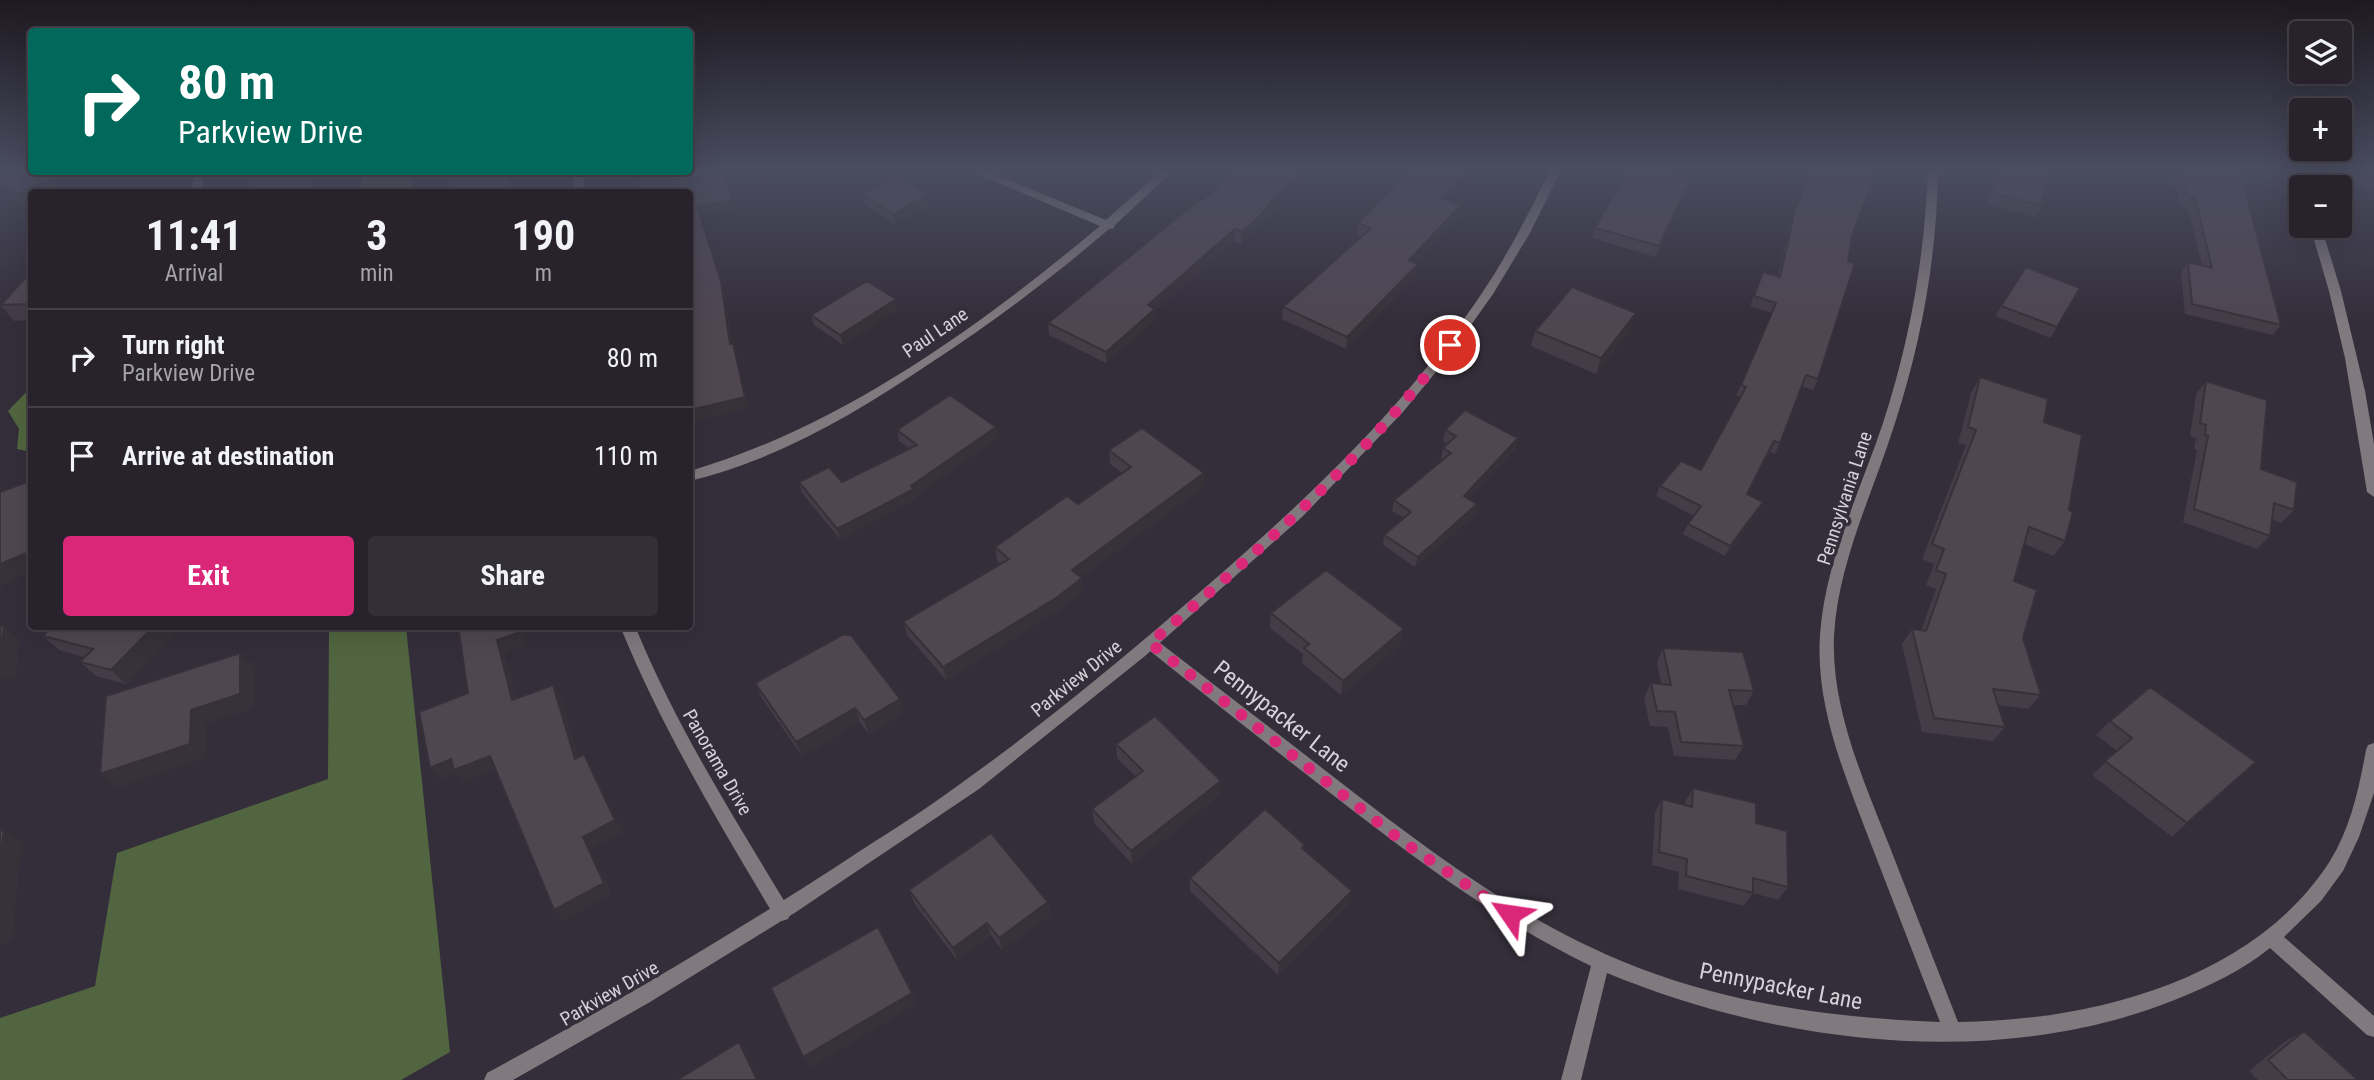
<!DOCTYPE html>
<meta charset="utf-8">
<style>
:root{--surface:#27222c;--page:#332f38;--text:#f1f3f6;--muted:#a4a4a9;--line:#433f48;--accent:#db2777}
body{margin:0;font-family:"Roboto Condensed",sans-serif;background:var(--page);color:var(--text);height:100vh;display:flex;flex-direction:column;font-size:26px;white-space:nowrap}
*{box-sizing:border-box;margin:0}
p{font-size:23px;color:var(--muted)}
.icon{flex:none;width:38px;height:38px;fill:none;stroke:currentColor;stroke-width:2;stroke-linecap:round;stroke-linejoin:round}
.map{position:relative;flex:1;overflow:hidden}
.drawer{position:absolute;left:28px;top:189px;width:665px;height:441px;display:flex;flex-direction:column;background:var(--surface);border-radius:7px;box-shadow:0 7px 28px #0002,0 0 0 2px var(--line)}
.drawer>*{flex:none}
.top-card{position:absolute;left:28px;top:28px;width:665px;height:147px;border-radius:7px;box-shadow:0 7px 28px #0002,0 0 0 2px var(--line);background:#00695c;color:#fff;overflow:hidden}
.fabs{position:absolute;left:2289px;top:21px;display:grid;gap:14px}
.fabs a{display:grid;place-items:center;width:63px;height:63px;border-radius:7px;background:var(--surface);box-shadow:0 7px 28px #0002,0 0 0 2px var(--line);font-size:35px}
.pin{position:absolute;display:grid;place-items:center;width:60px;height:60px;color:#fff;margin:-30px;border:4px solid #fff;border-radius:50%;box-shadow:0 2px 7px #0007}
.me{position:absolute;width:77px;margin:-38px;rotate:302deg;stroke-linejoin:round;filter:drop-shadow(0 0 5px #0008)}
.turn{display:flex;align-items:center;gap:24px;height:147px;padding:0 35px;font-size:32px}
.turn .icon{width:91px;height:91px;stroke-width:2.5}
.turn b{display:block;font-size:49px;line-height:60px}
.eta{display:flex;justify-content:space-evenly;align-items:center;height:119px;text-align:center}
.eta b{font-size:42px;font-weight:700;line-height:49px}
.action{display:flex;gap:14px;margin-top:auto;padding:14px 35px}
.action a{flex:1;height:80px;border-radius:7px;background:var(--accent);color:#fff;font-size:28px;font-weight:700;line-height:80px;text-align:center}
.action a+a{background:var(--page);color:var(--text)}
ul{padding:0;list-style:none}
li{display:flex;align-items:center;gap:21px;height:98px;padding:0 35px;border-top:2px solid var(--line)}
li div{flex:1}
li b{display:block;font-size:26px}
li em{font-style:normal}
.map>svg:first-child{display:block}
.forest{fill:#516640}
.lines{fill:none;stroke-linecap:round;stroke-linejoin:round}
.minor{fill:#80797e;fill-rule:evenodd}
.tertiary{fill:#80797e;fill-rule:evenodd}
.wall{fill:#443c47}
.shaded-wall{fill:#373139}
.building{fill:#4f4652;stroke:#373139;stroke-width:2}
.route{stroke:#db2777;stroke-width:12;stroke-dasharray:0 21.6}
.labels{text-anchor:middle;stroke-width:7;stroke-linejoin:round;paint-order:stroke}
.street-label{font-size:19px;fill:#d5d1d9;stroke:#342e3a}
.near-street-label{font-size:23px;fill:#d5d1d9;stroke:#342e3a}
</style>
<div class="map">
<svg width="2374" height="1080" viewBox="0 0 2374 1080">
<rect width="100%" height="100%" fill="#342e3a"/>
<path class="forest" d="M363,172H413L412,192H361Z
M31,387V452L17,449L19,429L8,411Z
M329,627H406L450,1052L401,1080H0V1018L95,986L117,853L328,779Z"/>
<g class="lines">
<path class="minor" d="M964,168H979L1106,220L1164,168H1176L1115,225L1114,228L1109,229C1052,278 992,323 929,364C855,414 777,460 690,481V471C842,426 979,327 1100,226Z
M1928,168H1938C1937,256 1922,340 1895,423C1873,493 1838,562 1834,636C1831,708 1863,779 1889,845C1912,904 1935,963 1958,1022C2091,1021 2254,980 2330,861C2351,827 2359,788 2366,750L2368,745L2374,743V793L2359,837L2343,871L2321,901L2284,937L2374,1016V1037L2367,1035L2270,948C2243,970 2209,986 2177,999C2000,1071 1780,1045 1607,973L1581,1080H1561L1591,966C1495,920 1413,857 1329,792C1267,744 1206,696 1145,647L1143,643L1145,639L1150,637L1155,639C1218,688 1281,736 1344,785C1436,856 1529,926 1639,968C1735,1005 1838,1018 1940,1022C1917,963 1894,904 1871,844C1846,778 1815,707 1820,635C1825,561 1860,492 1883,423C1910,340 1925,256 1928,168Z
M2290,168H2300L2307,187L2298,189Z
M194,172H204L202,192H192Z
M573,172H583L585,192H575Z
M2310,226H2321L2341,291L2365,391L2374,444V497L2367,492L2345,358L2329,291Z
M620,626H635C676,726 733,816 788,907L791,913L788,919L782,921L776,919C719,823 662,729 620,626Z"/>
<path class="tertiary" d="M1551,168H1562L1530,233L1493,294L1449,356L1403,412L1302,517L1145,656L979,789L796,912L650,1002L513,1080H484L487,1073C614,1004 739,931 860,851C896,828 932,805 967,779C1038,728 1106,672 1173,615C1286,519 1399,417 1482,293C1509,253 1530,211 1551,168Z"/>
</g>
<path class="wall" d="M0,168L32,172H102L53,192H32V202L25,204L0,183Z
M1300,168H1305V173L1258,230L1241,244L1234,241L1155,311V320L1106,363L1049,335L1048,323L1210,195Z
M1806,168H1871L1852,235L1818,379L1813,390L1801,386L1775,454L1769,451L1748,494L1758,512L1725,556L1683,534L1688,524L1694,516L1656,496L1660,486L1701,470L1740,397L1736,396L1772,313L1750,306L1763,272L1778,276L1791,221L1804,189Z
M1997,168H2050L2041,206L2035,217L1987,203Z
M2170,168H2239L2281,325L2273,335L2185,314L2181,273L2188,262L2202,265L2188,209L2181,207Z
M2348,168H2374V191L2356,188Z
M1674,174L1691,178L1687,189L1656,257L1592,238L1595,228L1618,193Z
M862,194L927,195L928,206L895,224L865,204Z
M1447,200L1461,205L1459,217L1416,263V276L1346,349L1282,319L1283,307L1361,237L1357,235L1358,223Z
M2026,267L2057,327L2050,338L1995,316Z
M32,270V320L14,321L1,305Z
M898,310L843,345L814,325L811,315Z
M1631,329L1596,374L1531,346L1535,331Z
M1980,377L2044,422L2065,541L2053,556L2024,544L2014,581L2023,638L2041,695L2028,709L1998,705L2005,727L1993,741L1922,732L1902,644L1912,629L1921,631L1936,589L1926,585L1934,564L1922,559L1966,445L1958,443L1971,393Z
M2206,381L2261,469L2294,510L2281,523L2272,519L2270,536L2257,549L2183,522L2197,450L2194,449L2196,438L2190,436L2196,394Z
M897,430L998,438L915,496L916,499L840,539L802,493L799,482H842L909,448L899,441Z
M1445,430L1518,438L1516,448L1469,499L1477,504L1475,515L1415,567L1383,545L1384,535L1404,518L1392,511L1394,500L1442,460L1441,459L1443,448L1448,444L1443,441Z
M1109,450L1204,487L1081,577L1082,578L1084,591L1058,611L946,680L907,635L903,622L1001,564L997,561L995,547L1078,504L1122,473L1110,464Z
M1271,613L1401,644L1341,695L1302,663L1303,654L1270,628Z
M183,626L126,684L96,676L80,662L84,657L59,650L43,636Z
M1663,648L1754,691L1746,705H1733L1744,746L1735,760L1674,756L1668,727L1650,726L1644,698L1651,683L1661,684L1657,662Z
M755,683L900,699L904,713L869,734L860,722L802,756L761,697Z
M2150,687L2187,823L2172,837L2092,775L2117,751L2096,735L2110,721Z
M1116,744L1220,795L1132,864L1094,823L1092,809L1135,776L1117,758Z
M1693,788L1756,823L1788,887L1778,900L1753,893L1744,906L1678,889L1679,872L1652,865L1655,812L1662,799L1685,805V802Z
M1305,850L1349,904L1278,975L1190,891V878Z
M909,890L1048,902L1050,915L1002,950L991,935L957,960L914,903Z
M2304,1031L2358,1080H2258L2249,1071L2284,1042Z"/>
<path class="shaded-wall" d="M724,168L734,210L700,216L725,292L734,354L730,344L697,206Z
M1300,168H1305V173L1258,230L1241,244L1242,232Z
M1469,168H1478L1438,210L1440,198Z
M70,172H102L53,192H32V202L25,204L16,194Z
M314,172H320L319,192H312Z
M508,172H513L514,192H509Z
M1691,178L1687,189L1656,257L1659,246Z
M927,195L928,206L895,224L893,214Z
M1461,205L1459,217L1407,272L1409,260Z
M1235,229L1234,241L1155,311V320L1106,363V352L1148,305Z
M1418,264L1416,276L1346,349L1347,337Z
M896,299L898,310L843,345L840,335Z
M1636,313L1631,329L1596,374L1601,358Z
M733,343L736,354L749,408L690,422V410Z
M996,427L998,438L915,496L916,499L840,539L837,529L911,486Z
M1518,438L1516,448L1462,506L1464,496Z
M1204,473V487L1073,583L1072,570Z
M1763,502L1758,512L1725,556L1730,546Z
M1477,504L1475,515L1415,567L1418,557Z
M32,551V572L1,586L0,564Z
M1082,578L1084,591L1058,611L946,680L943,667Z
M4,626L20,640L16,676L0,680V651Z
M154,626H183L126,684L111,670Z
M516,626H522L525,646L505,653L521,713L512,700L497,640Z
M1404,629L1401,644L1341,695L1343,681Z
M240,653L254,667V708L205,724V758L117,788L100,774L191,710Z
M553,685L561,698L583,771L575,759Z
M900,699L904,713L869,734L864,720Z
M855,708L860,722L802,756L796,742Z
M584,754L592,767L623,832L591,849L612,894L564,921L554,910L583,837Z
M490,756L499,768L464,782L457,773L440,780L430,768L451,759Z
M1221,781L1220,795L1132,864L1131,851Z
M4,830L22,843L12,941L0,945V860Z
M1352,891L1349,904L1278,975L1279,963Z
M1048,902L1050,915L1002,950L999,938Z
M987,923L991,935L957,960L953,948Z
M912,993L917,1004L810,1068L803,1057Z
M739,1042L744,1050L759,1080H757Z"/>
<path class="building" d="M0,168H32V172H70L16,194L0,180Z
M690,168H723L731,200L697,206L721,281L730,344L733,343L745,397L690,410V192H639L637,172H690Z
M1234,168H1300L1258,218L1242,232L1235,229L1148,305L1155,309L1106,352L1048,323L1188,209L1210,195Z
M1412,168H1469L1440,198L1461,205L1409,260L1418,264L1347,337L1283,307L1371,228L1358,223Z
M1627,168H1675L1673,174L1691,178L1659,246L1595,228L1615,192L1618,193Z
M1809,168H1871V187L1852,235L1848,262L1855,263L1818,379L1806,375L1780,443L1774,441L1747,494L1763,502L1730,546L1688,524L1701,506L1660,486L1681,461L1701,470L1746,387L1741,385L1776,303L1754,296L1763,272L1780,277L1795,210L1808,180Z
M2000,168H2050L2041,206L1993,193Z
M2180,168H2239L2281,325L2192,304L2188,262L2212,268L2195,198L2188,197Z
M2360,168H2374V179L2364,178Z
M250,172H314L312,192H247Z
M454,172H508L509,192H453Z
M896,176L927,195L893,214L862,194Z
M2026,267L2080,288L2057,327L2001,306Z
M32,270V304L1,305Z
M867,281L896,299L840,335L811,315Z
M1572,287L1636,313L1601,358L1535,331Z
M1980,377L2048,399L2044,422L2082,435L2069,510L2073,512L2065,541L2029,527L2014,581L2037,590L2023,638L2041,695L1993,689L2005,727L1934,718L1912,629L1926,631L1946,574L1936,570L1944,549L1932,544L1976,430L1968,427Z
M2206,381L2267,400L2261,469L2297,482L2294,510L2274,503L2270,536L2194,509L2208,436L2205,435L2206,425L2200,423Z
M950,395L996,427L911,486L914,489L837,529L799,482L829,467L842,482L917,445L897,430Z
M1465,410L1518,438L1464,496L1477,504L1418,557L1384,535L1411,512L1394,500L1451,453L1443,448L1456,436L1445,430Z
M1142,428L1204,473L1072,570L1082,578L1056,598L943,667L903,622L1009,559L995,547L1067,496L1078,504L1131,467L1109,450Z
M32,480V551L0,564V492Z
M1326,570L1404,629L1343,681L1304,648L1309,644L1271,613Z
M4,626L0,651V627Z
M52,626H154L111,670L80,662L93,649L43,636Z
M458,626H516L517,633L497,640L512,700L553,685L575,759L584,754L615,820L583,837L604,883L554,910L490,756L454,770L451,759L430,768L419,712L468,693Z
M842,635H851L900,699L864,720L855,708L796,742L755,683Z
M1663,648L1743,652L1754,691L1729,690L1744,746L1681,742L1675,712L1657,711L1651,683L1671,685Z
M240,653V694L191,710L190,744L100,774L106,696Z
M2150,687L2256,762L2187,823L2105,761L2132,738L2110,721Z
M1155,716L1221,781L1131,851L1092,809L1143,771L1116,744Z
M1693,788L1756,803V823L1787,831L1788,887L1753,878V893L1686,876L1687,859L1659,852L1662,799L1692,807Z
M1265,809L1305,845L1302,848L1352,891L1279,963L1190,878Z
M4,830L0,860V831Z
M991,833L1048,902L999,938L987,923L953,948L909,890Z
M878,927L912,993L803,1057L771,988Z
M2304,1031L2358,1080H2288L2268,1060Z
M739,1042L757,1080H677Z"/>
<linearGradient id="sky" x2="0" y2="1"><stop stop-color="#1d1920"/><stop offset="0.53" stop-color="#4a4c60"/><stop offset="1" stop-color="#4a4c60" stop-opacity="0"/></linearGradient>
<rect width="2374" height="320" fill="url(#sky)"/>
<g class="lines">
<path class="route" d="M1450,345C1364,459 1258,552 1150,643L1403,842L1510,914"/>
</g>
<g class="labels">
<g class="street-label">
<text transform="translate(935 332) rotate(-34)" y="7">Paul Lane</text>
<text transform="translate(1844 498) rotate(-72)" y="7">Pennsylvania Lane</text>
<text transform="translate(1076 678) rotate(-39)" y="7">Parkview Drive</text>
<text transform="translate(718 762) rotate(60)" y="7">Panorama Drive</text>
<text transform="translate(609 993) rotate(-30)" y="7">Parkview Drive</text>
</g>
<g class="near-street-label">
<text transform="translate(1282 716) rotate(38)" y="8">Pennypacker Lane</text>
<text transform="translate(1781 986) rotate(11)" y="8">Pennypacker Lane</text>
</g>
</g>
</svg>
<div class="fabs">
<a><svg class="icon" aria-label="layers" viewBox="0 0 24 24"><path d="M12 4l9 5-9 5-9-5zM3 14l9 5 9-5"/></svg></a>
<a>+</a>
<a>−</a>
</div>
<div class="pin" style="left:1450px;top:345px;background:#d93025"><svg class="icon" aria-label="arrive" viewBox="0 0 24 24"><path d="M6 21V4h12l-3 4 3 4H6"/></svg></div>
<svg class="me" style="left:1510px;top:914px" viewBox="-20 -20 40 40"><path d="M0-17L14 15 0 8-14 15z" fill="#db2777" stroke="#fff" stroke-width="4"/></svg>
<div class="top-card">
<div class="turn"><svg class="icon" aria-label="right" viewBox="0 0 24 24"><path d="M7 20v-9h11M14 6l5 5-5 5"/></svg><div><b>80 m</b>Parkview Drive</div></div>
</div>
<section class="drawer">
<div class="eta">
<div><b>11:41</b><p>Arrival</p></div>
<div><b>3</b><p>min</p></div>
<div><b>190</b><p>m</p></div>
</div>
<ul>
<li><svg class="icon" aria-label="right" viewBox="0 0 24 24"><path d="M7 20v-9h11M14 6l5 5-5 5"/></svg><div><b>Turn right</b><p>Parkview Drive</p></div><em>80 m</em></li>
<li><svg class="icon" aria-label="arrive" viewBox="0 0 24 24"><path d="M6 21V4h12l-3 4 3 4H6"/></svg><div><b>Arrive at destination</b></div><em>110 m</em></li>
</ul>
<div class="action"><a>Exit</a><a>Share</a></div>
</section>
</div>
